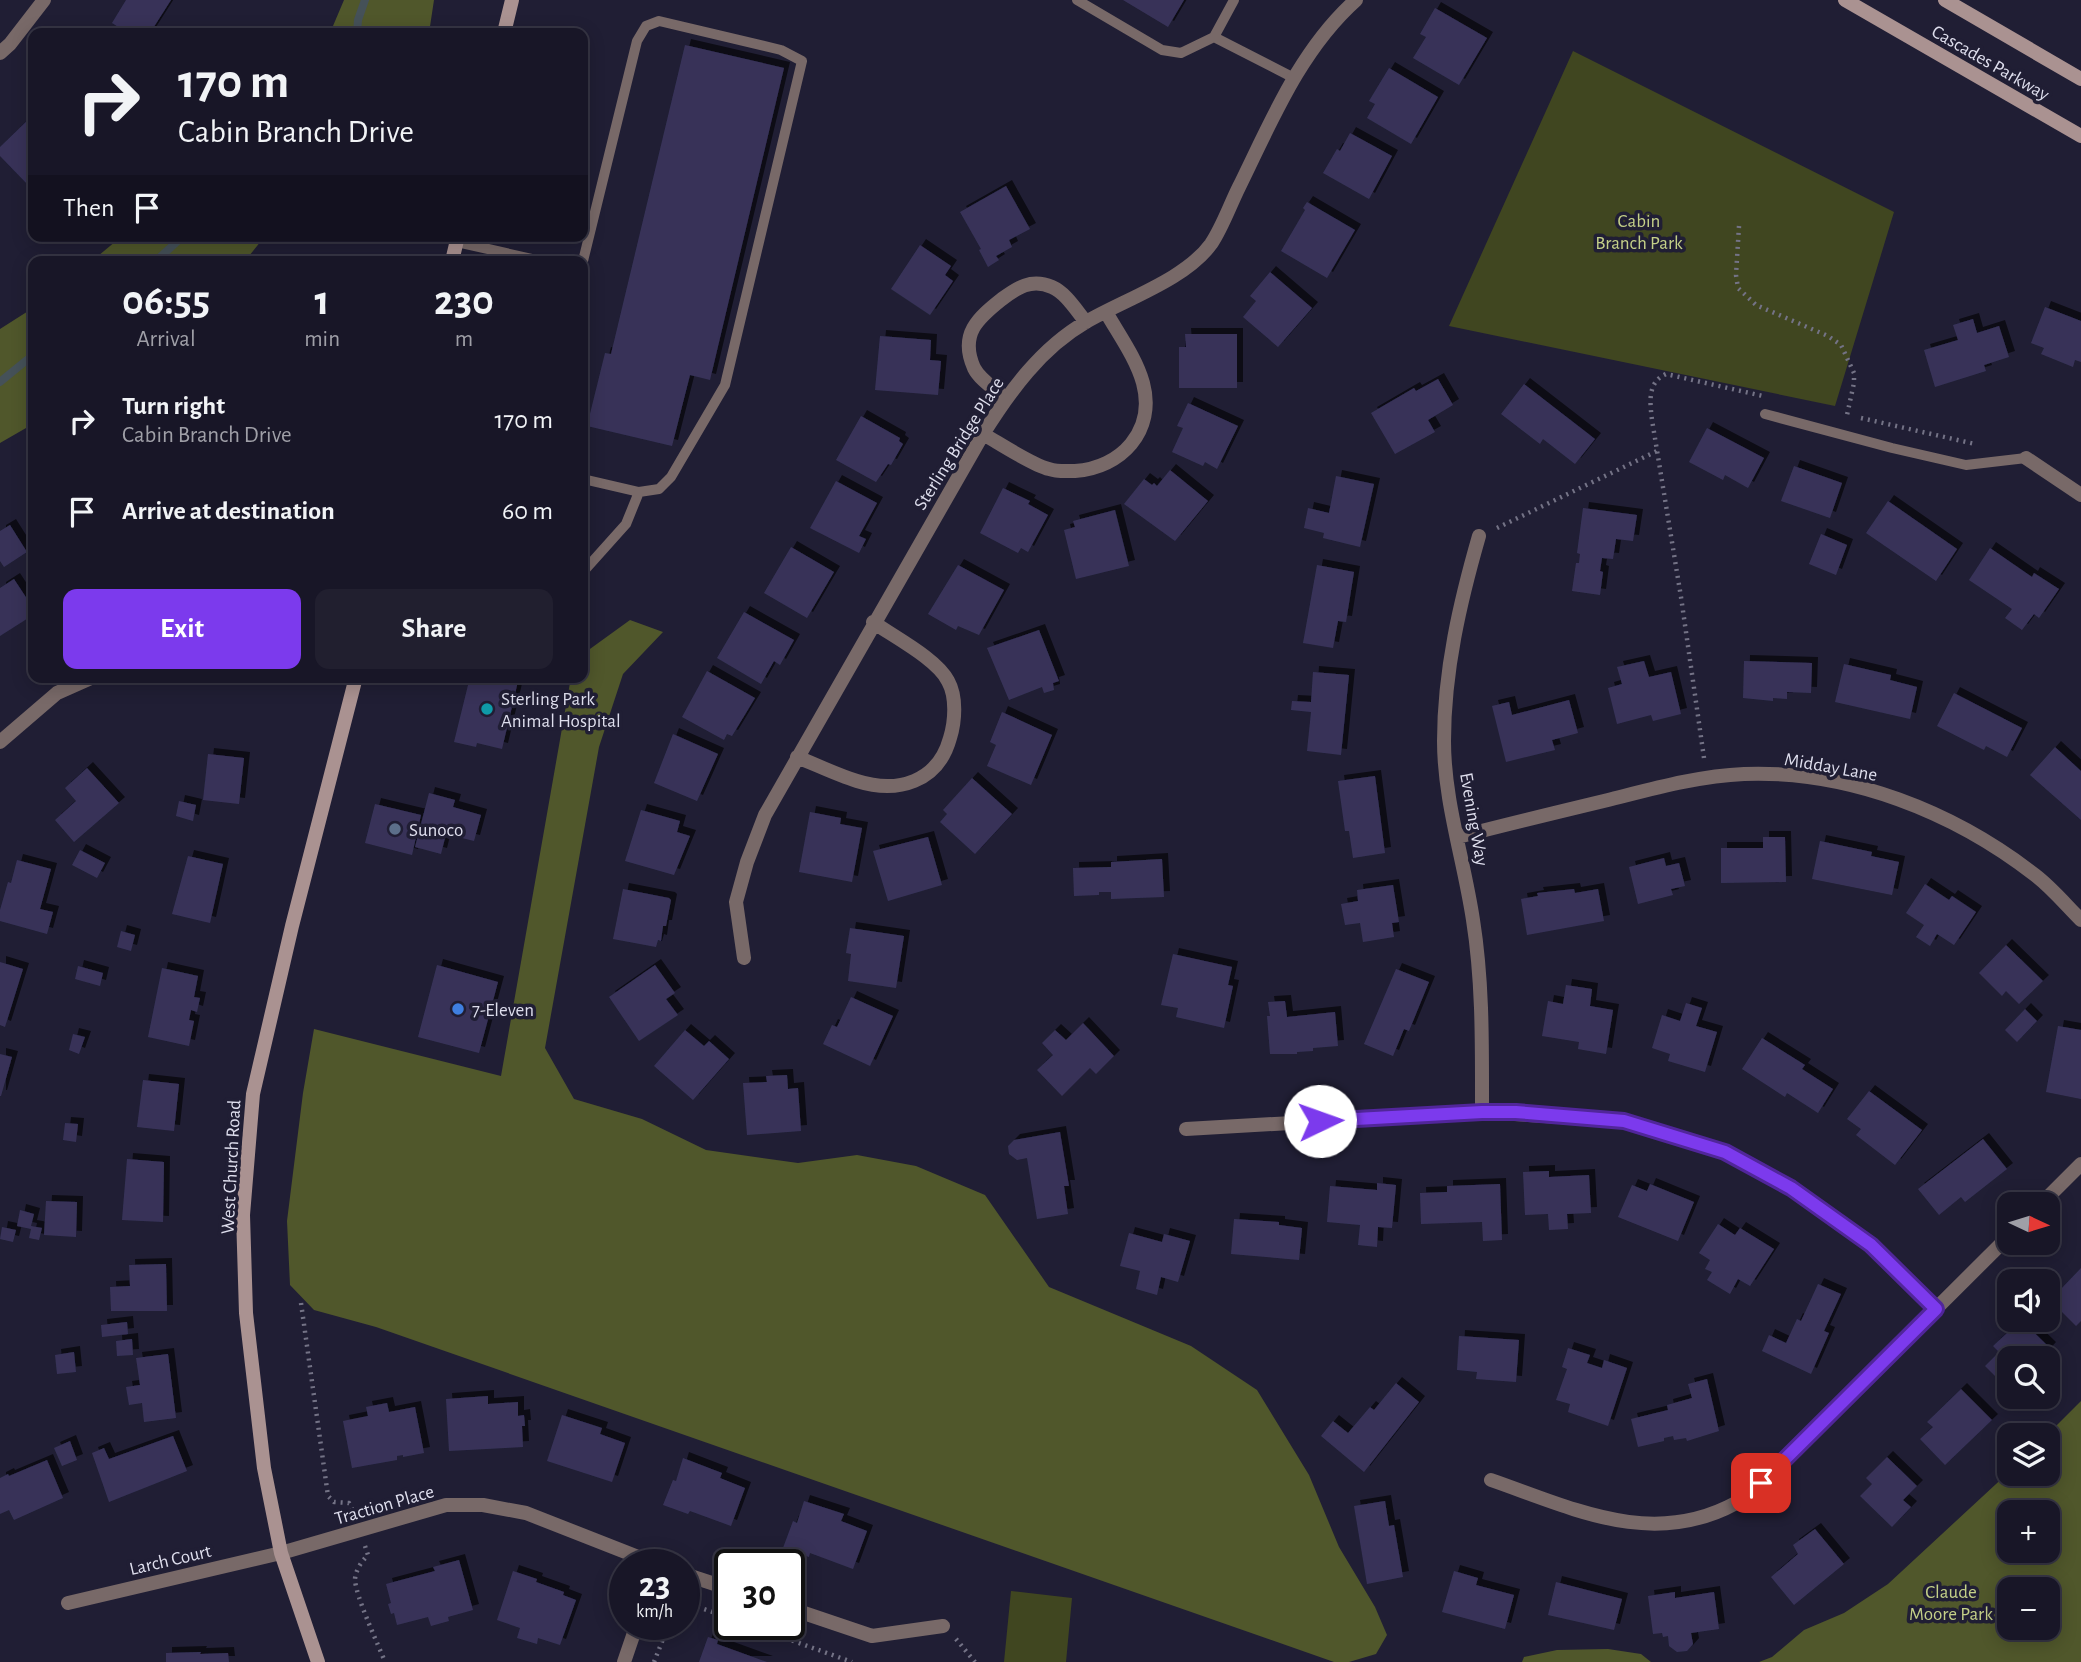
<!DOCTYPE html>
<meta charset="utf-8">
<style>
:root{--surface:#181627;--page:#211f2f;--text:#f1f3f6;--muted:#9f9fa7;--line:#363544;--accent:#7c3aed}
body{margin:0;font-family:"Alegreya Sans",sans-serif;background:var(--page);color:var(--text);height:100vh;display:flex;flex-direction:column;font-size:26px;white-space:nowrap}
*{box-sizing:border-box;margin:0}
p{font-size:23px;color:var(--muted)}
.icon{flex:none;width:38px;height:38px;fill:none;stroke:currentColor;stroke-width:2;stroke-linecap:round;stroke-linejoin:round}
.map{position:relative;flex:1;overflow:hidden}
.panel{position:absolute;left:28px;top:256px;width:560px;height:427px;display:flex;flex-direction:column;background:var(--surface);border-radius:14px;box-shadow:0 4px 18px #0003,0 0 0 2px var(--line)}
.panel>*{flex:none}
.guide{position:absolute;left:28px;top:28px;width:560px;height:214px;border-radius:14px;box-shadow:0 4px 18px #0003,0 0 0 2px var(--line);background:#181627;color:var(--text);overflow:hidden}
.needle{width:46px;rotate:94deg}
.fabs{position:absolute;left:1997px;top:1192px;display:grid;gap:14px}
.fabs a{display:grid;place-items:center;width:63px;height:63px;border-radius:14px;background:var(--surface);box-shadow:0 4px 18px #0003,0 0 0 2px var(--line);font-size:35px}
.speed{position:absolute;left:609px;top:1549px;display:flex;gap:14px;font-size:35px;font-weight:700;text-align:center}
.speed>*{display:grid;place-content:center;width:91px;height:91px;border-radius:50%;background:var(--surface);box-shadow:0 4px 18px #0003,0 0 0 2px var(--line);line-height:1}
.speed small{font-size:18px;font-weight:400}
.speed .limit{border:4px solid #111;border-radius:10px;background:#fff;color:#111}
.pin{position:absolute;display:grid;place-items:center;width:60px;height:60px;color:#fff;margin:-30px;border-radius:14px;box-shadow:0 4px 10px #0006}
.me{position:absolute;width:77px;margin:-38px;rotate:87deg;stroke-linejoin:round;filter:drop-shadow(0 0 5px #0008)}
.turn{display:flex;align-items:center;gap:24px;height:147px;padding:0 35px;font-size:32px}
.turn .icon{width:91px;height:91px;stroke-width:2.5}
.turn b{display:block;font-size:49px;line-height:60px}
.then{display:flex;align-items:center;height:66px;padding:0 35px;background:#0003;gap:14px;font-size:26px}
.eta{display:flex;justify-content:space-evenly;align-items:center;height:119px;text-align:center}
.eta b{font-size:42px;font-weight:700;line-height:49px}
.primary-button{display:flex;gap:14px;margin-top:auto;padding:14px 35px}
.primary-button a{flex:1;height:80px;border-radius:14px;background:var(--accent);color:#fff;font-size:28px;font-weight:700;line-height:80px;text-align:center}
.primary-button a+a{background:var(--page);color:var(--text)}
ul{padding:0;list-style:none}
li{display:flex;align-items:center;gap:21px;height:91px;padding:0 35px}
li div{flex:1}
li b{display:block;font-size:26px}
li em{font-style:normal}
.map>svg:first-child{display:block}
.green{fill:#404620}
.forest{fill:#50572b;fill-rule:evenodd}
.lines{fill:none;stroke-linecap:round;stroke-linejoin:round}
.stream{stroke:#455158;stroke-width:8}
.building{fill:#373359;filter:url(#shadow)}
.path{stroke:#747386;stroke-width:4.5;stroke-dasharray:2 5;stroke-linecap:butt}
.service{stroke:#786968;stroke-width:10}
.minor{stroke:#786968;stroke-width:14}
.tertiary{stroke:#786968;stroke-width:14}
.secondary{stroke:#aa9291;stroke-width:14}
.route-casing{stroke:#51269a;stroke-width:18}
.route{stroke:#7c3aed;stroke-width:12}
.culture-dot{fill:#0f9aa8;stroke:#201e34;stroke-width:2.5}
.service-dot{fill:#5c6f8a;stroke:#201e34;stroke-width:2.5}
.shop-dot{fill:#3f7fe0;stroke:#201e34;stroke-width:2.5}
.labels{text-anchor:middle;stroke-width:7;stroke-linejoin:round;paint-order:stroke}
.street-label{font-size:19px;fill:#dedeed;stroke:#201e34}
.park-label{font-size:19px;fill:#c4d088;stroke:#201e34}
.poi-label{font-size:19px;fill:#dedeed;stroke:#201e34;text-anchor:start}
</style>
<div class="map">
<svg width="2081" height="1662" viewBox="0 0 2081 1662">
<defs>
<filter id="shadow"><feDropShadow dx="6" dy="-6" stdDeviation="0" flood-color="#0009"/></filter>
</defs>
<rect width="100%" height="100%" fill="#201e34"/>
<path class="green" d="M1573,51L1894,212L1835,406L1449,326Z
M1011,1591L1072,1598L1066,1662H1004Z"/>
<path class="forest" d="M344,0H434L429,33H330Z
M122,236H265L245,261H92Z
M33,308V424L0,443V329Z
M630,620L663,632L623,674L599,747L545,1048L574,1099L642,1119L706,1150L798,1163L857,1155L916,1166L985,1195L1049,1287L1191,1346L1257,1390L1309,1475L1339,1547L1375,1607L1387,1635L1376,1654L1349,1662H1334L376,1327L314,1310L290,1285L287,1221L303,1093L314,1029L501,1076L571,677H583V654Z
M2081,1401V1662H1759L1772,1657L1804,1630L1844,1613L1888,1584L2009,1472L2048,1474L2047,1435ZM2009,1512H2048V1550H2009ZM2009,1589H2048V1628H2009Z
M1608,1649L1641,1654L1651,1662H1522L1524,1657L1557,1650Z"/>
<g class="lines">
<path class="stream" d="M357,33L358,20L365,0
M156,261L183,236
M0,382L33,355"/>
</g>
<path class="building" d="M126,0H171L150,33H128L112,23Z
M1123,0H1184L1168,27Z
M1435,8L1487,38L1459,85L1413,58L1426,37L1420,34Z
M685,45L784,68L710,380L690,375L672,446L587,426L605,353L611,354Z
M1389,68L1438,97L1411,144L1367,118L1375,104L1369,101Z
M33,115V185L31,188L0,156V147Z
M1350,133L1392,156L1369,199L1323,173L1337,149L1340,151Z
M1006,186L1030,229L1009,240L1012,247L996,256L999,260L988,267L979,250L981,249L960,212Z
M1307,202L1355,230L1327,278L1281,251L1305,210L1303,208Z
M920,245L951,266L945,275L953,281L930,315L891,289Z
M1270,272L1312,308L1278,347L1243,317L1256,301L1250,296Z
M2045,307L2081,321V362L2075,360L2073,367L2041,354L2044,348L2031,343Z
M1973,319L1977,333L1999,326L2009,357L1984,365L1986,371L1935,387L1924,350L1958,340L1953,325Z
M1185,334H1237V388H1179V347H1186Z
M880,336L931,340L930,360L941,361L938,395L875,390Z
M1438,379L1453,405L1428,420L1435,432L1395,454L1371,413L1414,388L1416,391Z
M1524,384L1595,439L1575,464L1543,439L1540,444L1501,414Z
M1188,403L1238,426L1217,469L1205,462L1203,466L1172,452L1183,428L1177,426Z
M861,416L900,438L899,441L903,444L891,465L888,464L876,482L836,460Z
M1707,428L1764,458L1748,488L1725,475L1723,480L1689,462Z
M1794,466L1842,483L1830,518L1781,501Z
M1170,470L1208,501L1175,541L1124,504L1144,479L1152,485L1154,483L1157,486Z
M1336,476L1374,484L1360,547L1323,538L1324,533L1304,528L1308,508L1329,513Z
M836,481L877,503L859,536L866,539L859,553L810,528Z
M1003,488L1030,501L1028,504L1048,515L1028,552L1021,548L1018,553L980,533Z
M1888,501L1957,549L1936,581L1866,533Z
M1583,508L1637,515L1633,541L1616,539L1613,559L1602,558L1600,571L1603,572L1600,595L1572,591L1576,563H1579L1580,554L1577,553Z
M1115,510L1129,566L1076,579L1064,530L1075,527L1073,521Z
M10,525L27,552L4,567L0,561V531Z
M1821,534L1847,545L1836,575L1809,564Z
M791,547L834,572L807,618L764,593Z
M1990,548L2032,577L2034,573L2059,589L2039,618L2034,614L2022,630L2005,618L2012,609L1969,580Z
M958,565L1004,590L979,635L958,626L956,630L928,614Z
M1317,565L1354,572L1346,622L1338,621L1333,648L1303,643Z
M14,579L33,608V615L0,636V588Z
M744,612L794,640L780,665L774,661L761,684L717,658Z
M1039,630L1059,681L1053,683L1054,690L1044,693L1042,687L1009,700L987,648Z
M1644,661L1649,677L1671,672L1681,714L1653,721L1651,715L1617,724L1608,688L1622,684L1617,667Z
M1744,661L1812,663L1811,693L1787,692V699L1773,698V701L1743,698Z
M1844,664L1891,675L1890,680L1917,687L1910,719L1835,702Z
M707,671L755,698L732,736L727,734L724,740L682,717Z
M1313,672L1349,675L1341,755L1307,751L1311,712L1291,710L1292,701L1311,702Z
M470,677H519L502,749L477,743L476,747L454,742Z
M1954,693L2022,728L2007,757L1986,746L1984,750L1937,726Z
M1569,700L1578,733L1552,740L1555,750L1506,762L1492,706L1509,702L1512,715Z
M1002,712L1052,735L1031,785L987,766L996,745L990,742Z
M673,734L718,754L697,801L654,783Z
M2055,747L2081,771V820L2030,775Z
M208,754L244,758L239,804L203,800Z
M87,768L119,803L74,842L55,820L76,801L65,788Z
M1375,776L1385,853L1353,858L1349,831H1345L1338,781Z
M972,778L1012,814L975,854L940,822L947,814L943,810Z
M429,793L455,800L453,807L481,815L474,841L446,834L441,854L415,847Z
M179,801L196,805L193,821L176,816Z
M375,804L421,815L412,855L365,843Z
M641,810L680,821L677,832L690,836L674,875L625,861Z
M810,812L841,818L840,824L862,828L852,882L799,872Z
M928,837L942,885L888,901L873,851Z
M1763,837H1785L1786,882L1721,883V848H1763Z
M1820,841L1872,852L1871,856L1899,862L1892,895L1812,879Z
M80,850L105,863L97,878L72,865Z
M188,856L223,864L210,923L172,914Z
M1664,858L1666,866L1679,863L1685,886L1671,889L1673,895L1638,904L1629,867Z
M1162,859L1164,897L1111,899V892H1099V895L1074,896L1073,868L1111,867V862Z
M17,860L51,869L40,909L53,912L47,934L0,921V910L8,882L11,883Z
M1925,884L1949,900L1952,896L1976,912L1954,945L1937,934L1930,946L1916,937L1924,925L1906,913Z
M1393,885L1399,922L1392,923L1394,937L1363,942L1360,923L1345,925L1341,904L1358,901L1357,890Z
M623,889L669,898L671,900L666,926H663L661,941L658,940L656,947L613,939Z
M1574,889L1575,893L1598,889L1604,921L1527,935L1521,899L1538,896L1537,893Z
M850,928L904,936L896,988L848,981L851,954L846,953Z
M121,931L135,935L131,951L117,947Z
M2006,945L2043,981L2019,1004L2006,991L2002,996L1979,973Z
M1173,954L1232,967L1228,985L1233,986L1224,1028L1176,1017L1178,1008L1161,1005Z
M0,962L23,969L5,1027L0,1025Z
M437,965L498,982L479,1053L418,1037Z
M655,965L675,993L666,999L678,1015L639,1041L609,997Z
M78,966L103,973L100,986L75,979Z
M162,968L198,976L194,997L200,998L197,1012L191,1010L189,1020L194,1021L189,1046L148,1037Z
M1396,969L1429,982L1409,1031L1404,1029L1393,1056L1364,1044Z
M1566,985L1592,989L1590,1006L1613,1010L1606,1054L1578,1049L1579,1042L1542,1036L1548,1001L1563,1004Z
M851,997L893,1016L870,1066L823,1044L832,1025L837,1027Z
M1285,1001L1287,1017L1335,1012L1338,1046L1313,1048V1051L1297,1052V1054H1270L1267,1016H1270L1268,1002Z
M1686,1003L1702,1008L1696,1026L1717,1032L1705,1072L1668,1061L1670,1054L1652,1048L1662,1015L1680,1021Z
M2025,1009L2037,1021L2017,1042L2005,1030Z
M1083,1023L1114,1056L1096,1074L1090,1068L1062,1096L1037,1070L1053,1055L1042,1043L1055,1030L1066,1040Z
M2058,1026L2081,1030V1099L2046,1092Z
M685,1030L704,1046L709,1041L729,1059L693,1100L654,1066Z
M73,1034L85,1037L79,1054L69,1050Z
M1762,1038L1805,1065L1802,1069L1833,1089L1818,1113L1787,1093L1785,1097L1742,1069Z
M0,1054L12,1057L1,1096H0Z
M787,1075L788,1089L798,1088L801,1131L747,1135L743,1083L767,1082L766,1076Z
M143,1080L179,1084L174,1131L137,1127Z
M1869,1091L1922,1130L1895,1165L1856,1135L1861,1129L1847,1119Z
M65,1123L78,1124L76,1142L63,1140Z
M1060,1132L1069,1186H1064L1068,1214L1037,1219L1027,1158L1017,1160L1009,1154L1008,1146L1014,1140Z
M1983,1139L2007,1169L1965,1202L1961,1197L1939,1215L1918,1189Z
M127,1159L164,1162L163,1222L122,1220Z
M1549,1171V1177L1589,1175L1591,1213L1567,1214L1568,1229L1549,1230L1548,1214L1525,1215L1523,1172Z
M1377,1183L1396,1185L1392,1228L1378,1227L1377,1247L1358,1245L1360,1225L1327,1222L1330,1186L1377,1190Z
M1500,1184L1502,1240L1483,1241L1482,1222L1421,1224L1420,1193L1447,1192V1186Z
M1650,1184L1694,1202L1678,1241L1618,1217L1632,1185L1647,1191Z
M46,1201L77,1202L76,1237L44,1235Z
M20,1210L34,1214L31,1226L42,1228L39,1240L29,1238L31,1229L17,1226Z
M1234,1219L1279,1222V1225L1302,1228L1299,1260L1231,1254Z
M1718,1224L1735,1235L1740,1228L1774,1249L1750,1286L1738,1279L1730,1294L1707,1280L1712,1272L1705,1269L1710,1260L1699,1253Z
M2,1227L16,1230L13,1242L0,1239Z
M1129,1233L1162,1242L1164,1234L1190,1241L1178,1282L1161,1277L1157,1295L1136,1289L1140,1271L1120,1266Z
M166,1264L167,1311H111L110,1287L130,1286L129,1265Z
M2081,1268V1321L2076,1326L2052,1302L2062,1292L2060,1290Z
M1818,1284L1841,1294L1824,1331L1829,1333L1811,1374L1762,1351L1769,1335L1786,1343L1797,1319L1801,1321Z
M2021,1320L2050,1348L2041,1358H2009V1390L1985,1366L1999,1352L1993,1346Z
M127,1322L128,1334L102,1337L101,1325Z
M1459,1336L1519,1340L1516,1382L1476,1379L1477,1372L1457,1370Z
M132,1339L133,1355L117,1356L116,1341Z
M1568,1348L1590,1355L1587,1363L1602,1368L1604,1360L1627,1368L1608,1426L1568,1412L1570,1404L1556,1400L1567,1369L1562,1367Z
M74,1352L76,1372L57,1374L55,1355Z
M168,1354L176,1418L144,1422L142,1403L129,1405L126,1387L140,1385L136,1358Z
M1707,1379L1719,1431L1687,1441L1686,1438L1674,1440L1673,1436L1664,1438V1441L1638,1447L1631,1419L1668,1410L1667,1405L1692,1398L1688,1384Z
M1396,1383L1419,1402L1364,1472L1321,1436L1333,1421L1348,1433L1370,1407L1374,1410Z
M1961,1389L1992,1420L1945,1465L1920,1439L1933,1427L1927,1422Z
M488,1396V1404L518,1402V1416L524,1415L525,1426H522L523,1447L449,1451L446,1399Z
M387,1403L389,1412L415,1407L424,1453L403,1457V1455L397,1456V1460L352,1468L343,1421L368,1416L366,1407Z
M562,1415L602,1428L600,1434L625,1443L612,1482L547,1461Z
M173,1436L187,1471L109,1502L92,1453L104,1448L109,1459Z
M70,1441L77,1460L62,1466L54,1448Z
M1887,1457L1917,1486L1903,1500L1911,1507L1892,1527L1860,1496L1872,1484L1866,1478Z
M683,1458L722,1473L720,1478L745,1488L731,1526L690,1511L688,1514L663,1505L673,1480L676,1481Z
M47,1460L63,1498L14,1520L9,1510L0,1514V1478L8,1474L9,1476Z
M804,1501L844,1514L841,1521L867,1531L853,1569L810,1553L809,1557L783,1548L793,1521L797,1523Z
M1385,1501L1389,1526L1394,1525L1403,1577L1367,1584L1354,1506Z
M1815,1529L1844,1564L1794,1605L1771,1577L1798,1554L1793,1545Z
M459,1560L473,1610L448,1617L449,1621L431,1626L428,1617L397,1625L394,1613L391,1614L388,1604L391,1603L386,1584L435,1571L433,1567Z
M513,1571L537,1579L536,1582L564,1592L563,1595L576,1600L560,1645L538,1638L537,1644L517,1638L520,1628L497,1620Z
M1454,1571L1478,1578L1476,1585L1514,1595L1505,1629L1442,1612Z
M1556,1582L1622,1599L1614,1630L1548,1615Z
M1675,1592V1598L1714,1592L1719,1629L1691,1633L1693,1644L1687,1651L1677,1652L1669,1646L1668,1636L1663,1637L1662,1633L1653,1634L1648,1596Z
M708,1637L718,1640L717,1644L767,1662H699Z
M201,1652L200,1654L228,1653L229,1662H166V1653Z"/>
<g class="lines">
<path class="path" d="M1739,226L1736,275L1738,288L1756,305L1828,336L1841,345L1854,373V383L1847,415
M1861,418L1975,444
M1497,528L1657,451
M1704,758L1681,597L1652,420C1650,403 1647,382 1666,374L1763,396
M301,1303L328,1496L334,1502L349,1503L353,1511
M365,1546L368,1555C362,1561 356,1569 355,1579C355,1595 378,1644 385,1662
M684,1610L698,1607L730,1618
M746,1624L852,1662
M956,1639L975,1662
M654,1662L669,1624"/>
<path class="service" d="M1077,0L1162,50L1181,53L1214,37L1294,78
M1214,37L1234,0
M457,242L541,261
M583,261L637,41L646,26L659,21L781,50L802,61L725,385L671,477L659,489L639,492L626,524L583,572
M1765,414L1892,448L1966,465L2026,458
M583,479L639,492"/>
<path class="minor" d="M0,53L10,44L44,0
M1005,398C995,389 980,380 974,368C959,334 978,318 1002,299C1017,288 1031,278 1052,287C1066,293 1076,310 1086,322
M983,434C999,443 1032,465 1049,469C1057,472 1067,471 1075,471C1121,468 1156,431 1143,383C1136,358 1119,335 1106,312
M2026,458L2081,495
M1479,536C1460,602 1444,671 1444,741C1444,801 1464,860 1473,920C1483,983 1482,1047 1482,1112
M797,757C817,765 837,775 857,781C898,794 938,782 950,738C955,722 957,697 948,681C937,659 894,637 873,622
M1458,837C1508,824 1558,812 1608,800C1652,789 1698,776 1744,774C1849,770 1954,812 2035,875C2052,888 2066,905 2081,920
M744,958L736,902L747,862L765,815L983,434C1010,391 1041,348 1086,322C1123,300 1185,280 1211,244C1222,228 1230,205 1239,187C1271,122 1300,50 1356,0
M1186,1129L1482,1112L1624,1121L1725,1152L1791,1188L1871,1245L1936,1309
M2041,1204L2081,1164
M1491,1480C1572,1508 1652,1549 1736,1503C1745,1498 1753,1490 1761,1483L2009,1236
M684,1574L730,1589
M68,1603L281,1553L446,1505H483L526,1513L656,1564
M789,1608L872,1636L943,1626
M624,1662L637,1624"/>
<path class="tertiary" d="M0,742L57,693L93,677"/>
<path class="secondary" d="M1845,0L2081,136
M1945,0L2081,79
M504,33L512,0
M452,261L458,236
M318,1662L281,1553L264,1468L246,1313L243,1215L253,1094L292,926L356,677"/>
</g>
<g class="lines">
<defs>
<path id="route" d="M1320,1121L1482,1112H1516L1624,1121L1725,1152L1791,1188L1871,1245L1936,1309L1761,1483"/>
</defs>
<use href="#route" class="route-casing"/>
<use href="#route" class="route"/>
</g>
<circle class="culture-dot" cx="487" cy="709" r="7"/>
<circle class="service-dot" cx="395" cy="829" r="7"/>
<circle class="shop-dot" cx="458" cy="1009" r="7"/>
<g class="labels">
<g class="street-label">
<text transform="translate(1991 62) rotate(30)" y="7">Cascades Parkway</text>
<text transform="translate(958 443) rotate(-58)" y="7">Sterling Bridge Place</text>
<text transform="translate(1831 766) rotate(10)" y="7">Midday Lane</text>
<text transform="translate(1475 819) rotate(80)" y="7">Evening Way</text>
<text transform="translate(230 1167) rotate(-87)" y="7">West Church Road</text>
<text transform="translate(384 1504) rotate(-16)" y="7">Traction Place</text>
<text transform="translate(170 1559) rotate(-13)" y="7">Larch Court</text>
</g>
<g class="park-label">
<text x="1639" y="227">Cabin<tspan x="1639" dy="22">Branch Park</tspan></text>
<text x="1951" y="1598">Claude<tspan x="1951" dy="22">Moore Park</tspan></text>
</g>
<g class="poi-label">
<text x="501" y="705">Sterling Park<tspan x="501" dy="22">Animal Hospital</tspan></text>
<text x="409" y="836">Sunoco</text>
<text x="472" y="1016">7-Eleven</text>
</g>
</g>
</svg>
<div class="fabs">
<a><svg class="needle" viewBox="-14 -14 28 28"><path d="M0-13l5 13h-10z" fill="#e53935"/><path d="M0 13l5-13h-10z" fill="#9f9fa7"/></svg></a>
<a><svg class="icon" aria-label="sound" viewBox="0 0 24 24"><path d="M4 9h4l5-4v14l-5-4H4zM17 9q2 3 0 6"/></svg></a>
<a><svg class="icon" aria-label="search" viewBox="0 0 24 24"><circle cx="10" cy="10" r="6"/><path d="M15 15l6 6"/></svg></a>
<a><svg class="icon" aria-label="layers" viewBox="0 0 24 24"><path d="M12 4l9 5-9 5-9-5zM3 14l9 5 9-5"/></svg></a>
<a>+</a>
<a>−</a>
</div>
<div class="speed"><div>23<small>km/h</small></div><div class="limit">30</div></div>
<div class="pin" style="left:1761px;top:1483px;background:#d93025"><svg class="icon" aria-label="arrive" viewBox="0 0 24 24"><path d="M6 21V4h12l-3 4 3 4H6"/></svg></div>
<svg class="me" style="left:1320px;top:1121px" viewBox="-20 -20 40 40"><circle r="19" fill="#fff"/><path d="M0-13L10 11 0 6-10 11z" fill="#7c3aed"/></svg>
<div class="guide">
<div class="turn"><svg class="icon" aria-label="right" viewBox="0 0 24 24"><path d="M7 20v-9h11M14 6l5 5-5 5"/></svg><div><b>170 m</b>Cabin Branch Drive</div></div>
<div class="then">Then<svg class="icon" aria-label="arrive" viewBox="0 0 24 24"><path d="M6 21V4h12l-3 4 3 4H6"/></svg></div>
</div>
<section class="panel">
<div class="eta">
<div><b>06:55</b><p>Arrival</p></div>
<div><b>1</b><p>min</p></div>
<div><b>230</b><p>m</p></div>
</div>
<ul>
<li><svg class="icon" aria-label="right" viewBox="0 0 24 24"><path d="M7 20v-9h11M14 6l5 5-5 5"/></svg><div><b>Turn right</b><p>Cabin Branch Drive</p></div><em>170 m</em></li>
<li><svg class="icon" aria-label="arrive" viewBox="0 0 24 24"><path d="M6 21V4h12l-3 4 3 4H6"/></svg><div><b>Arrive at destination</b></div><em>60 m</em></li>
</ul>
<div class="primary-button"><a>Exit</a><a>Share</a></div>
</section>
</div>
